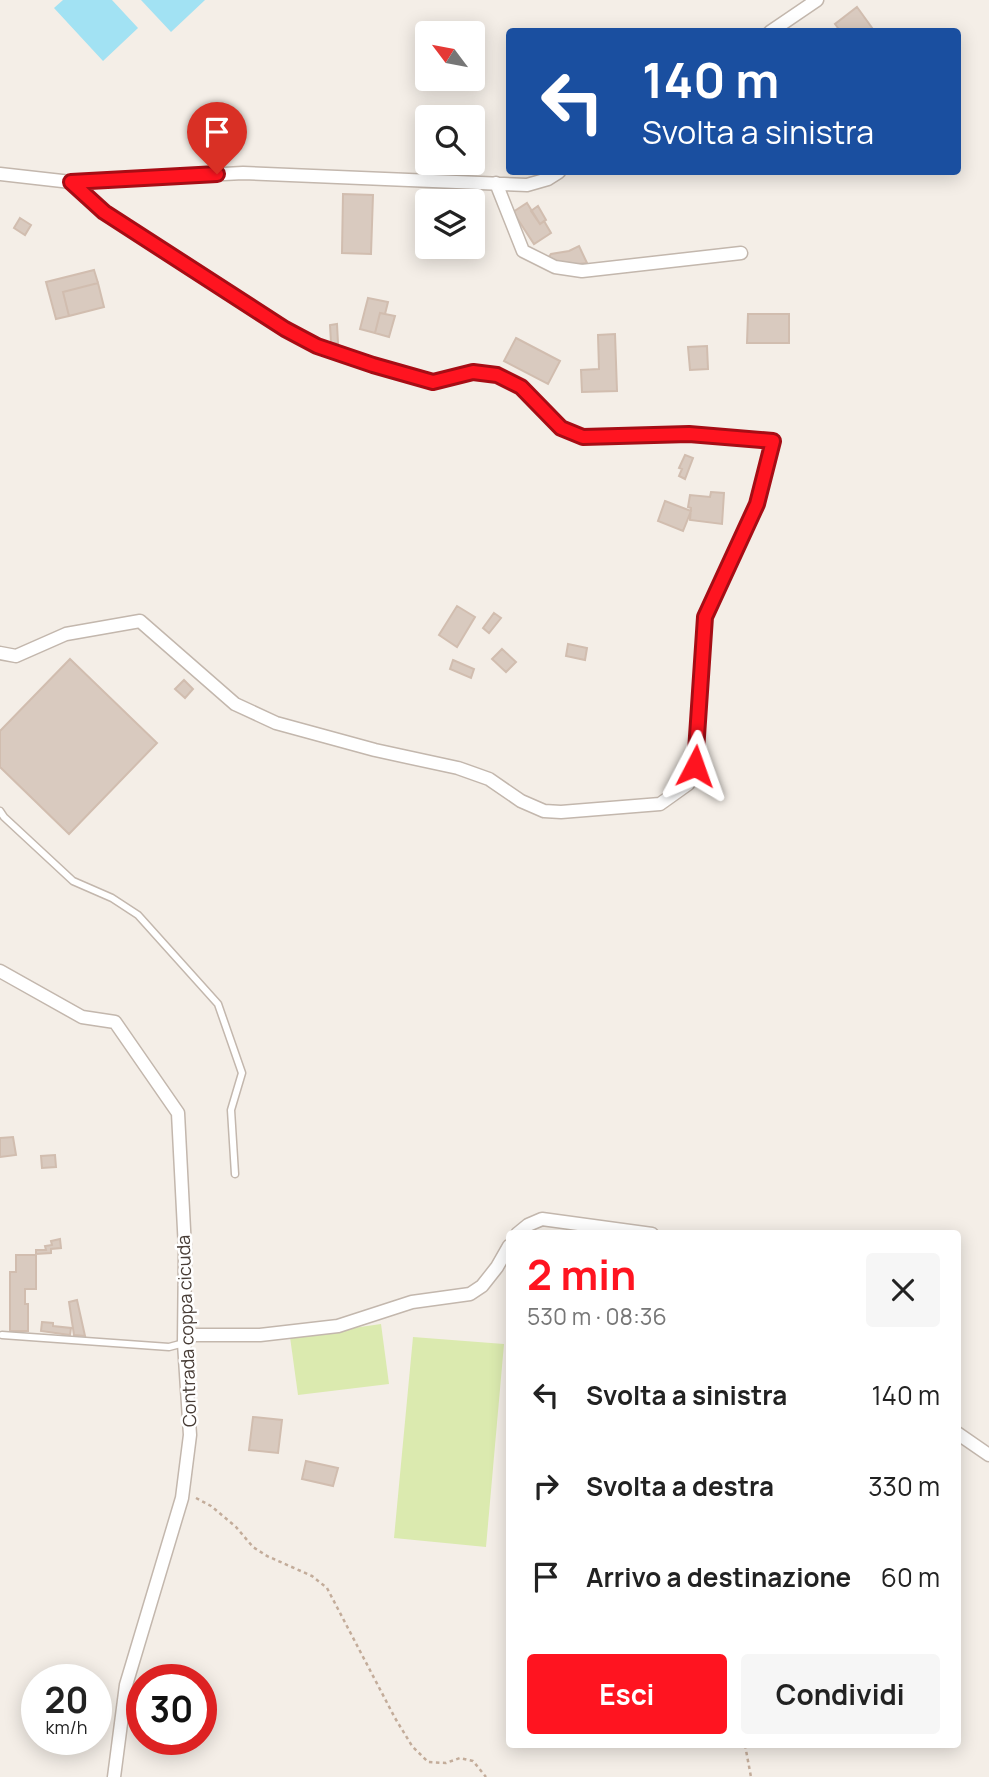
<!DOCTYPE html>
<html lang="it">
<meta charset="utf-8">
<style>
:root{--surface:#fff;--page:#f6f6f6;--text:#222;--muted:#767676;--accent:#ff1420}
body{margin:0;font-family:Manrope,sans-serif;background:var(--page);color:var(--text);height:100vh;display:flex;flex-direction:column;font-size:26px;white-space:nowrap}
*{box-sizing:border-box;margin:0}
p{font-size:23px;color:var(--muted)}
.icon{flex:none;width:38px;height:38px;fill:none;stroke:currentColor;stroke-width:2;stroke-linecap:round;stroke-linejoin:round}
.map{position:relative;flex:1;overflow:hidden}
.drawer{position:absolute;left:506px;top:1230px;width:455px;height:518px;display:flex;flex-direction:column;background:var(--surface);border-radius:7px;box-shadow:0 4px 18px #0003}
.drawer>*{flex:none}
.guide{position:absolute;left:506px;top:28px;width:455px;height:147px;border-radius:7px;box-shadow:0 4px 18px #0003;background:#1a4fa0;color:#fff;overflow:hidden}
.needle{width:46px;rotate:302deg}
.buttons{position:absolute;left:415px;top:21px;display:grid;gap:14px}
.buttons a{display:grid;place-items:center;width:70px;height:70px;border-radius:7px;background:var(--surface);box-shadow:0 4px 18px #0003;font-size:35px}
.speed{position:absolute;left:21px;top:1664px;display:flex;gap:14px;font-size:35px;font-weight:700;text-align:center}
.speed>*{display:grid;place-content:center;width:91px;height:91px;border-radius:50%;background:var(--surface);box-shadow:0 4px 18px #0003;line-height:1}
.speed small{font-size:18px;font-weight:400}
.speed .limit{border:10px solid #d22;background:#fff;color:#111}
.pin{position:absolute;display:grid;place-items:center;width:60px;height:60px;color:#fff;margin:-72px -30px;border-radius:50% 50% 50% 0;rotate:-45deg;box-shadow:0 0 7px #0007}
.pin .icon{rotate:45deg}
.me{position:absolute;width:77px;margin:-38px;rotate:4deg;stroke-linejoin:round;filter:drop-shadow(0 0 5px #0008)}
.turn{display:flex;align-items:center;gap:24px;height:147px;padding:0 21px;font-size:32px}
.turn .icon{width:91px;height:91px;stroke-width:2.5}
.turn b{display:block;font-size:49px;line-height:60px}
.round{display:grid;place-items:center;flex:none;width:74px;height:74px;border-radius:7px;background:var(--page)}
.head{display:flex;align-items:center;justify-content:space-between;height:119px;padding:0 21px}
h1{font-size:42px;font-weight:700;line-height:52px;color:var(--accent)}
.button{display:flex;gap:14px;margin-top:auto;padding:14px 21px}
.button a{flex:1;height:80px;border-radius:7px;background:var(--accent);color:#fff;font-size:28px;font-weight:700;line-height:80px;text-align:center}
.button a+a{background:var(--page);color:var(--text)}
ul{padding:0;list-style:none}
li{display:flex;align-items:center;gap:21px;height:91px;padding:0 21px}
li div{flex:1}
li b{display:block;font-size:26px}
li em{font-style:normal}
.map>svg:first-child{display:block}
.green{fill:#dbeaaf}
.water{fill:#a2e2f3}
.building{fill:#d9cabf;stroke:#d1bdaf;stroke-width:2}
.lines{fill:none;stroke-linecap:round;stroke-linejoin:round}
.lane-casing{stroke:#c3b7ad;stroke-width:9}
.street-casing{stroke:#c3b7ad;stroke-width:15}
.path{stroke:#c3ac9a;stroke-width:2.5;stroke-dasharray:3.5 3.5;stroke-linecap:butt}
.lane{stroke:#fff;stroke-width:6}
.street{stroke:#fff;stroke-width:12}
.route-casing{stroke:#a60d15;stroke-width:18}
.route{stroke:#ff1420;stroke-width:12}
.labels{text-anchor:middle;stroke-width:5;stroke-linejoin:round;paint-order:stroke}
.street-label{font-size:18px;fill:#483d36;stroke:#fff}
</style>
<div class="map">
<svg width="989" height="1777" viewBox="0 0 989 1777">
<rect width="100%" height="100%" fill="#f4eee7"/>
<path class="green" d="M381,1324L389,1384L298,1395L290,1337Z
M413,1337L504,1344L486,1547L394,1538Z"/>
<path class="water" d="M63,0H112L138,28L103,61L54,8Z
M141,0H205L171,32Z"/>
<path class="building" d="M857,7L875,32H841L835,24Z
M343,194L373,195L371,254L342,253Z
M527,203L540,224L544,221L551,233L534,244L513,212Z
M538,206L546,220L540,224L531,211Z
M20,218L31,225L25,235L14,228Z
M579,246L587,263L557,266L548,258L551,254L569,251Z
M94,270L98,283L63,292L69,316L56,319L46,282Z
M98,283L104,307L69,316L63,292Z
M368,298L388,302L385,314L380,313L375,333L360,329Z
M380,313L395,316L389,337L375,333Z
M748,314H789V343H747Z
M337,324L338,343H331L330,325Z
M615,334L617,391L582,392L581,370L599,369L598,335Z
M516,338L560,361L548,384L504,361Z
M707,346L708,369L690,370L688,347Z
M685,455L693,458L685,479L679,476L682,469L679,468Z
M711,492L724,493L722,524L690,520L691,508L688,507L690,495L710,497Z
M665,501L691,511L683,531L658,521Z
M457,606L475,617L457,647L439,635Z
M494,613L501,618L489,633L483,628Z
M568,644L587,648L585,660L566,656Z
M502,649L516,662L506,672L492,659Z
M70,659L157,743L69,834L0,767V731Z
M453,660L474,669L471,678L450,669Z
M184,680L193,689L185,698L175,689Z
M13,1137L16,1155L0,1157V1138Z
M55,1155L56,1167L42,1168L41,1156Z
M60,1239L61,1248L51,1249V1253L36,1254V1250H46L45,1246L52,1245L51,1241Z
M16,1255H36V1289H25V1304H28V1331H10V1272H16Z
M77,1300L85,1336L74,1335L69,1302Z
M42,1322L53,1323V1326L71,1328L70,1335L41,1331Z
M253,1417L282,1420L278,1453L249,1450Z
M306,1461L338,1468L333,1486L302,1479Z"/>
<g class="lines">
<defs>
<path id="lane" d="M0,811L4,817L73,881L112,898L138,915L218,1004L242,1073L231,1110L235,1174
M2,1335L169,1347L184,1343"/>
<path id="street" d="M770,32L817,0
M0,174L71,182L243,173L527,185L548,179L559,172
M496,183L523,251L555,267L582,271L741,253
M0,653L16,656L66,634L140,621L235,704L276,723L375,750L458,768L489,779L521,801L544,811L561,812L660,804L688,784L695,766L705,617L757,504L773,441L689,434L583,437L561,428L521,387L497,375L473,372L434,381L373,365L317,346L285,329L105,212L71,182
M0,971L82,1017L115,1022L178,1113L185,1249L184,1343L190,1435L182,1498L126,1685L114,1777
M517,1234L528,1225L542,1219L652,1234
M184,1335H260L338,1326L412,1302L470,1294L482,1286L497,1267L509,1246
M957,1433L989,1455"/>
</defs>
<use href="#lane" class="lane-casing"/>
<use href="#street" class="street-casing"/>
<path class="path" d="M196,1498L211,1506L236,1527L253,1547L267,1556L312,1576L327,1588L395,1718L412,1746L428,1762L446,1763L460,1758L473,1761L486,1777
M745,1745L751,1777"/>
<use href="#lane" class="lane"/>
<use href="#street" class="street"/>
</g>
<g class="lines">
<defs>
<path id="route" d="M217,174L71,182L104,212L285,329L317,346L373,365L433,382L473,372L497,375L521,387L561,428L583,437L689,434L773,441L757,504L705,617L695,766"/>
</defs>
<use href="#route" class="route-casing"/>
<use href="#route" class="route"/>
</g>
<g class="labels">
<g class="street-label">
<text transform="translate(187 1331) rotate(-92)" y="6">Contrada coppa cicuda</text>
</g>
</g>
</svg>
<div class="buttons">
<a><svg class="needle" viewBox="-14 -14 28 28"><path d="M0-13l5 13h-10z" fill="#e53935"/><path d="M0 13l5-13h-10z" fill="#767676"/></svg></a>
<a><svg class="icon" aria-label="search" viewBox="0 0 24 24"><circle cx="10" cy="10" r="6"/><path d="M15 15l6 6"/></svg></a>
<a><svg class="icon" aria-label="layers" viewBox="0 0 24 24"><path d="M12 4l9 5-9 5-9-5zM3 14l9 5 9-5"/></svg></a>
</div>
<div class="speed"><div>20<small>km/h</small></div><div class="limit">30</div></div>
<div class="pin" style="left:217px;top:174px;background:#d93025"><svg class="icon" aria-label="arrive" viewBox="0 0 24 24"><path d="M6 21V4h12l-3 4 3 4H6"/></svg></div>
<svg class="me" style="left:695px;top:766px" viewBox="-20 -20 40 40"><path d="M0-17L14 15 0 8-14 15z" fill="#ff1420" stroke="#fff" stroke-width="4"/></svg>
<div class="guide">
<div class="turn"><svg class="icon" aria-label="left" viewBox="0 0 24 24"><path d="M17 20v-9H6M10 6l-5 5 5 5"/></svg><div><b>140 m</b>Svolta a sinistra</div></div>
</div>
<section class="drawer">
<div class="head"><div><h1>2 min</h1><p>530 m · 08:36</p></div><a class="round"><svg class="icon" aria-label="close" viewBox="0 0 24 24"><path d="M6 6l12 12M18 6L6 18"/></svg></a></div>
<ul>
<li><svg class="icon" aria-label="left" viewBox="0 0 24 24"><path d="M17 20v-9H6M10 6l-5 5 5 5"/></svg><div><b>Svolta a sinistra</b></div><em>140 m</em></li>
<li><svg class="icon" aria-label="right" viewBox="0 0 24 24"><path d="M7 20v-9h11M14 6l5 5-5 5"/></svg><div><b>Svolta a destra</b></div><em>330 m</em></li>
<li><svg class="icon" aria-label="arrive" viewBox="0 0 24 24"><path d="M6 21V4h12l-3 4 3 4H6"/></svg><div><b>Arrivo a destinazione</b></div><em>60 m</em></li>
</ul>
<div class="button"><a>Esci</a><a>Condividi</a></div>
</section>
</div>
